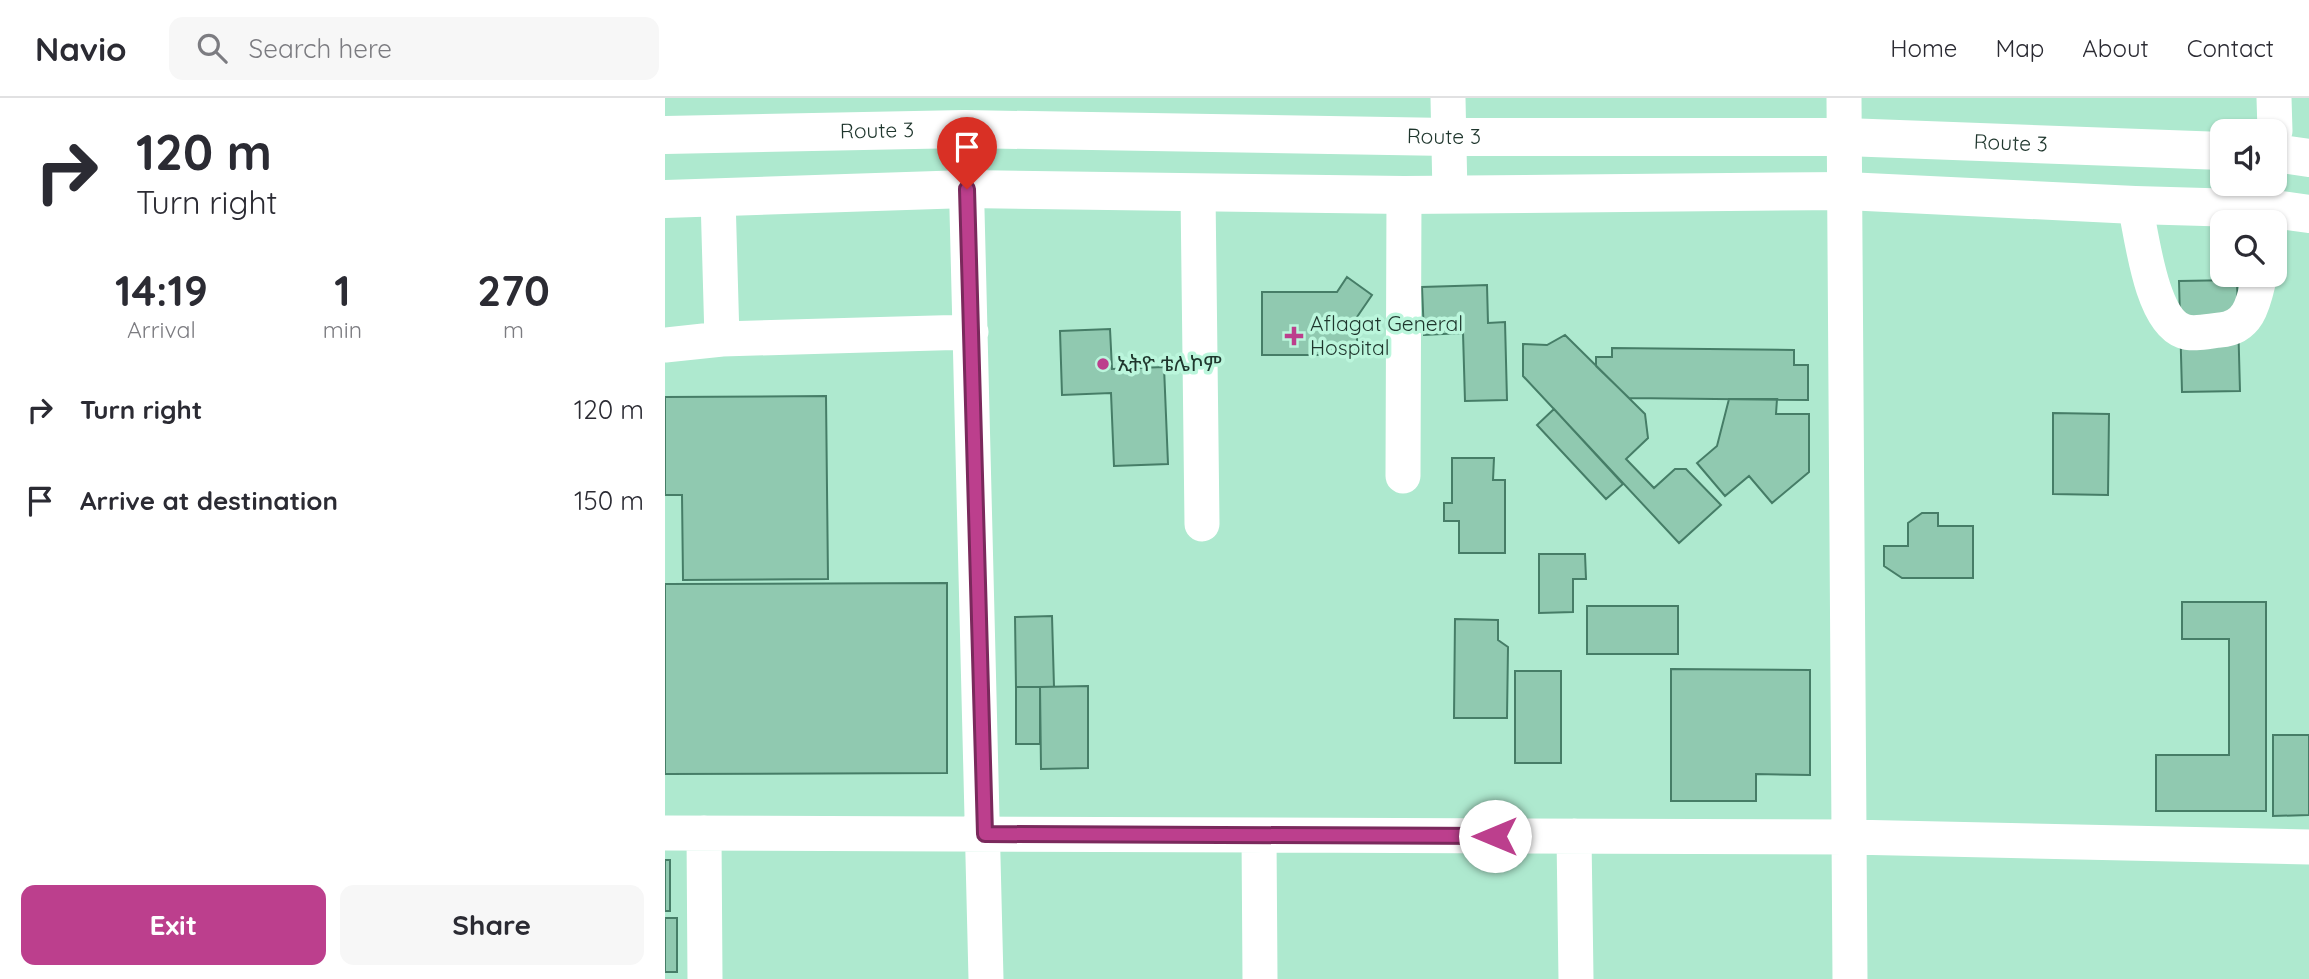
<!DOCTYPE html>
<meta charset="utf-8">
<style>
:root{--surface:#fff;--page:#f7f7f7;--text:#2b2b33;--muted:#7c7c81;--line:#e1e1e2;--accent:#bc3f8d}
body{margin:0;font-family:Quicksand,"Noto Sans Ethiopic",sans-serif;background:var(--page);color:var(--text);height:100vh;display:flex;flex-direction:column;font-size:26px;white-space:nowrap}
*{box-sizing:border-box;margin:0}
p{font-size:23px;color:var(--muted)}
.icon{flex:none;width:38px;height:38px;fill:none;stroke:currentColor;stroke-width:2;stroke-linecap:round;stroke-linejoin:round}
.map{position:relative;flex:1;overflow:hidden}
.drawer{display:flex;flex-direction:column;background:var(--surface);width:665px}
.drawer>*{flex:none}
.hud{background:#fff;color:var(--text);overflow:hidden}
.tools{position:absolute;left:1545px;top:21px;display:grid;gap:14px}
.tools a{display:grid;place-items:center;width:77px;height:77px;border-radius:14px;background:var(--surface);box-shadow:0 2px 5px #0004;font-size:35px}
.pin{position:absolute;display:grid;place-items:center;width:60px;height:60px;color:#fff;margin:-72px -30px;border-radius:50% 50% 50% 0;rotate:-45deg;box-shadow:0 0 7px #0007}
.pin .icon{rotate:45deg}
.me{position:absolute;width:77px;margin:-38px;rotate:270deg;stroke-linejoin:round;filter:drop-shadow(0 0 5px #0008)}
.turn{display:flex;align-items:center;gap:24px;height:147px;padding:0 21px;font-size:32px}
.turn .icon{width:91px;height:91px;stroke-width:2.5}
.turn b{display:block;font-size:49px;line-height:60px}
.eta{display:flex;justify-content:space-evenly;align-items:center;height:119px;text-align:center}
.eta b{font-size:42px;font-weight:800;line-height:49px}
.action{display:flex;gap:14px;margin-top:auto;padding:14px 21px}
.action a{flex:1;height:80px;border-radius:14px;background:var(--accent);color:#fff;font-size:28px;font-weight:800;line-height:80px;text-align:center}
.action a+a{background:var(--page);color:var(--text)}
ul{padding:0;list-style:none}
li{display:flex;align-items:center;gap:21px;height:91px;padding:0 21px}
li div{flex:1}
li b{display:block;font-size:26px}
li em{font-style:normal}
header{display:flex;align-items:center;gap:42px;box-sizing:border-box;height:98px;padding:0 35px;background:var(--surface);border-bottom:2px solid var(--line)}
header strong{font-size:33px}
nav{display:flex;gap:38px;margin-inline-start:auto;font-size:24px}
.search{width:490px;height:63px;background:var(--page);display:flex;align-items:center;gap:18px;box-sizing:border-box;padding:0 24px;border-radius:14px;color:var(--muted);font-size:26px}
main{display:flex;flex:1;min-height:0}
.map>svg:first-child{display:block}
.building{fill:#90c9b0;stroke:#467d67;stroke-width:2}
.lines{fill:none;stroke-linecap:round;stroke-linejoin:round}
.minor{stroke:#fff;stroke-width:35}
.major{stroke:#fff;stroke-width:38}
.route-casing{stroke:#7a295c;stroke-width:18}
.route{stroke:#bc3f8d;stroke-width:12}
.poi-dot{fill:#bc3f8d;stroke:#bbf6dc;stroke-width:2.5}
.labels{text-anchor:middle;stroke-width:7;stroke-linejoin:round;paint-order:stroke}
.street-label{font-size:21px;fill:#1f362d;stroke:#bbf6dc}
.poi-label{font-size:21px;fill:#1f362d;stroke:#bbf6dc;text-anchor:start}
</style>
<header>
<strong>Navio</strong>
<div class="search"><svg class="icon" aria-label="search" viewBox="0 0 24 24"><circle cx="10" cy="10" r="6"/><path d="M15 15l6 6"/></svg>Search here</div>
<nav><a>Home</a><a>Map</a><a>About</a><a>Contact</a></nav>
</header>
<main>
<section class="drawer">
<div class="hud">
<div class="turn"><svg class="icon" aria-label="right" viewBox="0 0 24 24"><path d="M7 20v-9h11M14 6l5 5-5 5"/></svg><div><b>120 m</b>Turn right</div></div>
</div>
<div class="eta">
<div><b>14:19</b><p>Arrival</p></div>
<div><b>1</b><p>min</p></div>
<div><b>270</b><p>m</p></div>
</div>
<ul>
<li><svg class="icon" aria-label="right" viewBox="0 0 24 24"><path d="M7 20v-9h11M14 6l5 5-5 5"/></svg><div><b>Turn right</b></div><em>120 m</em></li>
<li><svg class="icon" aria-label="arrive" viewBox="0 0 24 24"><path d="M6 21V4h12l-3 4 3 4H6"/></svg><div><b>Arrive at destination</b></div><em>150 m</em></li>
</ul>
<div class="action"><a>Exit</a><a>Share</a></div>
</section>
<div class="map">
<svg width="1644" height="881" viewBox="0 0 1644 881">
<rect width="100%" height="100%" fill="#aee9cf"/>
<path class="building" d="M682,179L707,197L692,219V257H597V194H672Z
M1572,182L1575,293L1517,294L1514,183Z
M822,187L823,225L840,224L842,302L800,303L798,235L759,237L757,189Z
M445,231L447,271L499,269L503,366L449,368L446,295L397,297L395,233Z
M900,237L980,316L983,340L961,361L989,390L1010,371H1021L1056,407L1014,445L858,278V246L882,247Z
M947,250L1129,252V267H1143V302L964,300L931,268V259H947Z
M161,298L163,481L18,482L17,397H0V299Z
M1064,301H1112L1111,316H1144V374L1107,405L1084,378L1060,398L1032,365L1052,348Z
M889,311L958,386L941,401L872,327Z
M1388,315L1444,316L1443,397L1388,396Z
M787,360H829L828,382H840V455H794V423H779V405H787Z
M1257,415H1273V428H1308V480H1237L1219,468V448H1243V425Z
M874,456H920L921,481H908V514L874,515Z
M282,485V675L0,676V486Z
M1517,504H1601V713H1491V657H1564V541H1517Z
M922,508H1013V556H922Z
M387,518L389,589H351L350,519Z
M790,521L833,522V542L843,549L842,620H789Z
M1006,571L1145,572V677L1091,676V703H1006Z
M850,573H896V665H850Z
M423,588V670L376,671L375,589Z
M351,589H375V646H351Z
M1608,637H1644V717L1608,718Z
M0,762H5V813H0Z
M0,820H12V874H0Z"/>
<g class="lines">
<path class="minor" d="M783,0L785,97
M1179,0L1185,881
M1609,0L1610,33
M300,31L321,881
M533,95L537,426
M53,99L57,241
M1470,107C1477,139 1486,221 1518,233C1528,237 1544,233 1555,232C1586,230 1589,201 1595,177
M0,247L57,241L306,234
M738,378L739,97
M0,735L1184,739L1644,749
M39,735L40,881
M594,737L595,881
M909,738L911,881"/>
<g class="major">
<path id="s1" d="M0,37L300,31L783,39H1180L1558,53"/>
<path d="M1610,55L1644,60"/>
<path d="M0,101L302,91L739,97L1181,93L1470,107L1609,111L1644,116"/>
</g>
</g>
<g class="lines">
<defs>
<path id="route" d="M302,91L320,736L830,738"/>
</defs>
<use href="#route" class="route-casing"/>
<use href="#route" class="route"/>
</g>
<g class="poi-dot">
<path d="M625.5 227.5h7v7h7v7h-7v7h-7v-7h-7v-7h7z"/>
<circle cx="438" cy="266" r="7"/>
</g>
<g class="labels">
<g class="street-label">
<text dy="7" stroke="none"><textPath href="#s1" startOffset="212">Route 3</textPath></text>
<text dy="7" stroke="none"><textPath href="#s1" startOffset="779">Route 3</textPath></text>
<text dy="7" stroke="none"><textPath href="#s1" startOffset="1346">Route 3</textPath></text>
</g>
<g class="poi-label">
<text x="645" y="233">Aflagat General<tspan x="645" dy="24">Hospital</tspan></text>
<text x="452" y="273">ኢትዮ ቴሌኮም</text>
</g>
</g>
</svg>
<div class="tools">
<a><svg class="icon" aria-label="sound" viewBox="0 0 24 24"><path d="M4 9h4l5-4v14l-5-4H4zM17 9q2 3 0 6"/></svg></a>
<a><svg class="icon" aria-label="search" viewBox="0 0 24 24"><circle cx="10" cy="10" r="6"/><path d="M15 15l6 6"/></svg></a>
</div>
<div class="pin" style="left:302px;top:91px;background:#d93025"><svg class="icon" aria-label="arrive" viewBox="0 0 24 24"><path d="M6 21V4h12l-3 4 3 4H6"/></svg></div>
<svg class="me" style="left:830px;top:738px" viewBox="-20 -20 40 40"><circle r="19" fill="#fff"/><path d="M0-13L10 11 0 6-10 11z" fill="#bc3f8d"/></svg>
</div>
</main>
